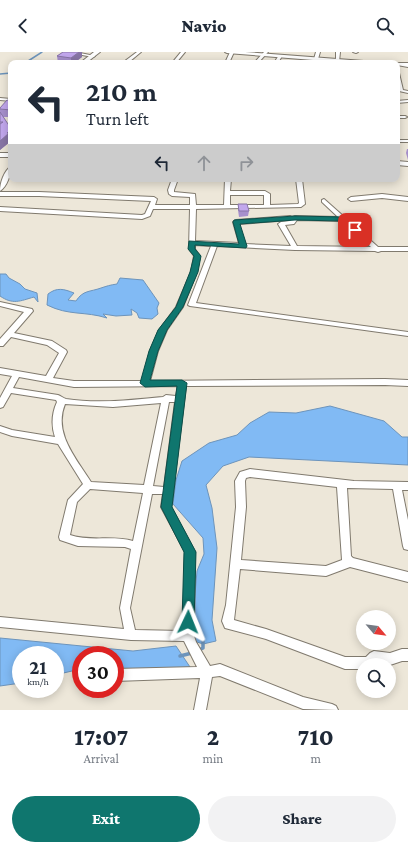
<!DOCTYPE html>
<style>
:root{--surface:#fff;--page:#f2f2f3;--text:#1f2937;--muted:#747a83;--accent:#0f766e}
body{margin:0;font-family:"Crimson Pro",serif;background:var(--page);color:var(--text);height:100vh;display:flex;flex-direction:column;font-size:15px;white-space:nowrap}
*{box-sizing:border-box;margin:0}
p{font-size:13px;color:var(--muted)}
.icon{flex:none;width:22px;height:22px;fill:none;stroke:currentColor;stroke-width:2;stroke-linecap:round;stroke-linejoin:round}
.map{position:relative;height:658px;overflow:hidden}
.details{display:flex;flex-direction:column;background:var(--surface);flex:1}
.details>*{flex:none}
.top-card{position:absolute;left:8px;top:8px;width:392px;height:122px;border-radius:8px;box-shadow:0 2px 10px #0003;background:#fff;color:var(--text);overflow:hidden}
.needle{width:26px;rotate:119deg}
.fabs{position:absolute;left:356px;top:558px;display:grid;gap:8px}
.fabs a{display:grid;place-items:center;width:40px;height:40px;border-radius:50%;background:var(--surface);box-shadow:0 2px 10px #0003;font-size:20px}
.speed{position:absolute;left:12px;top:594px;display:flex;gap:8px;font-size:20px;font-weight:700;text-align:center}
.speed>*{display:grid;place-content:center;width:52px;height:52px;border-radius:50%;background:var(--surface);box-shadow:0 2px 10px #0003;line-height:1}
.speed small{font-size:10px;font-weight:400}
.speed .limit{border:6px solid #d22;background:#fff;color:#111}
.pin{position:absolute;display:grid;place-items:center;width:34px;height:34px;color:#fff;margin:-17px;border-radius:8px;box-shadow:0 2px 6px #0006}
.me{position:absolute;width:44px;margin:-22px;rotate:2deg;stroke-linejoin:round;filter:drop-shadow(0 0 3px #0008)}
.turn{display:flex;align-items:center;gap:14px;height:84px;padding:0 12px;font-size:18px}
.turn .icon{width:52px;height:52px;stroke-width:2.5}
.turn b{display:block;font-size:28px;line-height:34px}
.lanes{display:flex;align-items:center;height:38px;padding:0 12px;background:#0003;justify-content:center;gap:20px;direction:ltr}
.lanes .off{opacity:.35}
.eta{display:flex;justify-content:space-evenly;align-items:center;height:68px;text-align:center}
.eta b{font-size:24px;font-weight:800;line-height:28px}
.action{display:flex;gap:8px;margin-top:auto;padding:8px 12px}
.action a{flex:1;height:46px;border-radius:24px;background:var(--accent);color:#fff;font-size:16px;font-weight:800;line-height:46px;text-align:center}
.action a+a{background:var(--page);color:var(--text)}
header{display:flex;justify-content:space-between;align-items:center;height:52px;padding:0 12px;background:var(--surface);font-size:18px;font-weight:800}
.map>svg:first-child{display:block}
.water{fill:#81baf4;stroke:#6d94bb}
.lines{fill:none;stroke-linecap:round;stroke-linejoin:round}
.stream-far1{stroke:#6d94bb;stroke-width:1.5}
.stream{stroke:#6d94bb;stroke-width:3.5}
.minor-casing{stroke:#807a6e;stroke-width:2}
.tertiary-casing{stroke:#807a6e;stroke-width:2}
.secondary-casing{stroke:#807a6e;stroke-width:2}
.minor{fill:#fff;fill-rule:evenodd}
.tertiary{fill:#fff;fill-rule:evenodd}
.secondary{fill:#fff;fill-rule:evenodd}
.wall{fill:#a790cc}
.shaded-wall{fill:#8875a6}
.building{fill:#c2a7ed;stroke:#8875a6}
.route{fill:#0f766e;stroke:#0a4d48}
</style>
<header><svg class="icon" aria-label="back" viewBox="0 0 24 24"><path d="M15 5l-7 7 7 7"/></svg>Navio<svg class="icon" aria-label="search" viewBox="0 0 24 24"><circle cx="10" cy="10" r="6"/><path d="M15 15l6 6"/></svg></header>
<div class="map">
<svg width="408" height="658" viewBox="0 0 408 658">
<rect width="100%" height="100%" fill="#ede7d9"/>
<path class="water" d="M0,222H6L9,226L20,232L25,237L37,241L38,250L34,245C20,249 13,253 0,244Z
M120,226L143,228L159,251L157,256L158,262L152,267L139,266L137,261L131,257L132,263L116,264L103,262L107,266C85,259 69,264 47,253L48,242C57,235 64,237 74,241L68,248L76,249C83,238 90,240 101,236C107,234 110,233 117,232Z
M330,354L384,369L402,385H408V413L249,405L223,414L206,433L212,456L217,496L212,568L216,589L203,592L191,588L197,519L204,502L203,486L173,452L176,428L182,409L209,391L237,383L250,371L269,360L296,361Z
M0,586L133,599L176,594L190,615L147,622L115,621V603H81V620L72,619L55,623V603H21V631L0,634Z"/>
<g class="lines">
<path class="stream-far1" d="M25,11L42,0
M0,22L11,21"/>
<path class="stream" d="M199,598L203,596V589
M180,604L192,601"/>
<defs>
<path id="minor" d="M66,0H75L95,4L93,5Z
M137,0H141L129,10L131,11H125V9Z
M181,0H185L176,11H172Z
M230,0H234L229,11H225Z
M264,0H268L258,11H254Z
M316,0H320L318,7L316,8L314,7Z
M336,0H340L339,10L336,9Z
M353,0H358L356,1Z
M279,3L282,4L278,11H274Z
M397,20L399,21L403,38L408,39V41L399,39L397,31Z
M0,46L11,47V49L0,48Z
M408,48V50L397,51V49Z
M397,64H405L407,65L405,66H397Z
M397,88H408V90H397Z
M11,114C11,122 7,135 0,139C0,131 4,119 11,114Z
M172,127H178L174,138V140L195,142L196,153H224L225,127H231L230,139H265L270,142V153L298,152L299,151L296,127H302L305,152L301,155L196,157L195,189L239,191L233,170L236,168L290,164L292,165L295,164L338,165L322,150V148L324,147L378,195H408V199H381L378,200L375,199L295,198L217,194L196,251L408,280V284L190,254L188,253L211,194L195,193V197L200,204L197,220L183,255L167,278L158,299L150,329L385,327L408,328V334L385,333L186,334L171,455L195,500L194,584L196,590L210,614L220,612L303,645L332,652L336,654L338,658L303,657L220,624L212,625L206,658H194L200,626L115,629V617L197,615L184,589L131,588L0,575V565L124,577L120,556L131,497L125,495L78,494L60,488L59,485L68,448L83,432L58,392L12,384L0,380V374L12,378L55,385C51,373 52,361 57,350L56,348L11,341L3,355L0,356V346L12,324L0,322V316L46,324L59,301L47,293L11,285L3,294H0V287L24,260L0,254V250L32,257L33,259L14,281L52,289L66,298L67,300L53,326L74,329H142L150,299L159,278L176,255L191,220L194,204L189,197L190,157H153L150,164L142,167L0,159V155L142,163L145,162L151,149L39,144H0V140H39L154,145L157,147L155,153H190V145L172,144L169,142L168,138ZM230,143H264V153H230ZM291,168L290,169L281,170L278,172L291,194L245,192L239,172ZM297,168L342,169L371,195L297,194L285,173L294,172ZM19,325L74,335L178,334L176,344L166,343L163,345C131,348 98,352 66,347C63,346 61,344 58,343L13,336ZM169,350H175L164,435L153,434ZM161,351L144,433L91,430C76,406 53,381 65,352L113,355ZM90,437L143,441L133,489C112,483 90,490 70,483L77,450ZM152,442H163L161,455L185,500L183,579L135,578L130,556Z
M382,142L408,145V149L382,146L351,149L348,147L351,145Z
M250,417L354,429L408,430V438H402L408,468V498L404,497L403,494L393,437L347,436L351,504L353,506L408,520V530L350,515L326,524L240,517L234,568L266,577L345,605H366L370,601L374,599L390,601L402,597H408V609H402L390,613L376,611L375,613H363V617H345L266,587L225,576L222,569L226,553L236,455L235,429L240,420ZM250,425L337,435L342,508L326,514L241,508L246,455L245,429L246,426Z"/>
<path id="tertiary" d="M225,0H245L377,10L379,11L338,10L227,1Z
M395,11H408V15L397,13V11Z"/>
<path id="secondary" d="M94,0H100L86,11H80Z
M0,101H11V105H0Z
M397,109L408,110V114L397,113Z"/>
</defs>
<use href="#minor" class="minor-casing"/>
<use href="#tertiary" class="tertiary-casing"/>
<use href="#secondary" class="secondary-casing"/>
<use href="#minor" class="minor"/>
<use href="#tertiary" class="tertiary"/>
<use href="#secondary" class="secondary"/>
</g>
<path class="wall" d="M63,0H82V5L74,11H58L57,4Z
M11,49V65H3L11,89L0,98V56Z
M407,97H408V108L406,101Z
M238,152L249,159L248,164L239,165L238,158Z"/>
<path class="shaded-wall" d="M79,0H82V5L74,11H71V6Z
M11,77V89L0,98V89Z"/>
<path class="building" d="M63,0H79L71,6L57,4Z
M7,48L11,49V58L0,57V56Z
M0,60L10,75H11V77L7,81H9L0,89V72L3,70H0Z
M238,152H247L249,159H239Z"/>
<path class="route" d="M295,164L344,165L358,178L353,179L342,169L295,168L240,172L247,194L246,196L195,193V197L201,204L198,220L183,255L167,278L158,299L150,328H182L187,331L172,455L196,500L194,570L192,574L188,576L184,574L182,570L184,500L161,455L177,334L145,335L140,331L149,299L158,278L176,255L190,220L194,204L188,197L189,189L239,192L233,170L234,168Z"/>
</svg>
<div class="fabs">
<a><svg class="needle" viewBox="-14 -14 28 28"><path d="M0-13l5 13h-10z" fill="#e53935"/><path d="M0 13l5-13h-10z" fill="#747a83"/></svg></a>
<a><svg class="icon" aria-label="search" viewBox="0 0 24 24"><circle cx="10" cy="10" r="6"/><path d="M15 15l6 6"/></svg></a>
</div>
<div class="speed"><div>21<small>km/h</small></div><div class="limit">30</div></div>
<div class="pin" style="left:355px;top:178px;background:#d93025"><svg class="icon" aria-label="arrive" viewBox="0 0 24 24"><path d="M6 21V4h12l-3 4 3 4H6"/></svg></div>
<svg class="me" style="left:188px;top:570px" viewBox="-20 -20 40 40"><path d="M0-17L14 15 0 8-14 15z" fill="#0f766e" stroke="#fff" stroke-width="4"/></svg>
<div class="top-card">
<div class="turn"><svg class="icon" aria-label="left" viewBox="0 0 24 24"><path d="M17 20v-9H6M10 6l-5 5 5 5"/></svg><div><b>210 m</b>Turn left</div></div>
<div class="lanes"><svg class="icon" aria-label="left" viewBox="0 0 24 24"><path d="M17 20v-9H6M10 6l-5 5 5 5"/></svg><svg class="icon off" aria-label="ahead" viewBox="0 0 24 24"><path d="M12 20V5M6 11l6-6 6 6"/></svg><svg class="icon off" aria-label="right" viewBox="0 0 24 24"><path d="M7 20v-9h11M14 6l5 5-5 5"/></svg></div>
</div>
</div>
<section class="details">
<div class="eta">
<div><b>17:07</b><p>Arrival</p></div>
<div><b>2</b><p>min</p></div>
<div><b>710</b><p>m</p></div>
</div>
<div class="action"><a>Exit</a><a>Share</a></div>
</section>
